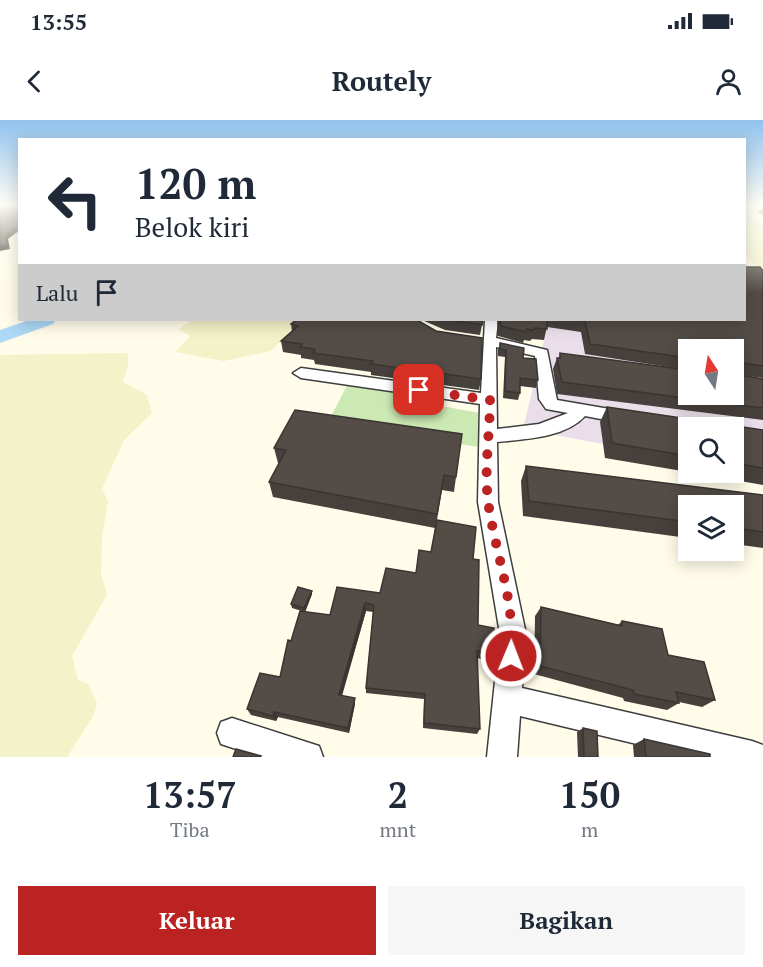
<!DOCTYPE html>
<html lang="id">
<style>
:root{--surface:#fff;--page:#f6f6f7;--text:#1f2937;--muted:#747a83;--accent:#bb2323}
body{margin:0;font-family:"PT Serif",serif;background:var(--page);color:var(--text);height:100vh;display:flex;flex-direction:column;font-size:22px;white-space:nowrap}
*{box-sizing:border-box;margin:0}
p{font-size:20px;color:var(--muted)}
.icon{flex:none;width:33px;height:33px;fill:none;stroke:currentColor;stroke-width:2;stroke-linecap:round;stroke-linejoin:round}
.map{position:relative;height:637px;overflow:hidden}
.details{display:flex;flex-direction:column;background:var(--surface);flex:1}
.details>*{flex:none}
.banner{position:absolute;left:18px;top:18px;width:728px;height:183px;border-radius:0px;box-shadow:0 3px 15px #0003;background:#fff;color:var(--text);overflow:hidden}
.needle{width:39px;rotate:348deg}
.fabs{position:absolute;left:678px;top:219px;display:grid;gap:12px}
.fabs a{display:grid;place-items:center;width:66px;height:66px;border-radius:0px;background:var(--surface);box-shadow:0 3px 15px #0003;font-size:30px}
.pin{position:absolute;display:grid;place-items:center;width:51px;height:51px;color:#fff;margin:-26px;border-radius:12px;box-shadow:0 3px 9px #0006}
.me{position:absolute;width:66px;margin:-33px;rotate:1deg;stroke-linejoin:round;filter:drop-shadow(0 0 4px #0008)}
.turn{display:flex;align-items:center;gap:21px;height:126px;padding:0 18px;font-size:27px}
.turn .icon{width:78px;height:78px;stroke-width:2.5}
.turn b{display:block;font-size:42px;line-height:51px}
.then{display:flex;align-items:center;height:57px;padding:0 18px;background:#0003;gap:12px;font-size:22px}
.eta{display:flex;justify-content:space-evenly;align-items:center;height:102px;text-align:center}
.eta b{font-size:36px;font-weight:700;line-height:42px}
.button{display:flex;gap:12px;margin-top:auto;padding:12px 18px}
.button a{flex:1;height:69px;border-radius:0px;background:var(--accent);color:#fff;font-size:24px;font-weight:700;line-height:69px;text-align:center}
.button a+a{background:var(--page);color:var(--text)}
.status{display:flex;justify-content:space-between;align-items:center;height:42px;padding:0 30px;background:var(--surface);direction:ltr}
.status svg{height:16px;fill:currentColor}
header{display:flex;justify-content:space-between;align-items:center;height:78px;padding:0 18px;background:var(--surface);font-size:27px;font-weight:700}
.map>svg:first-child{display:block}
.industrial{fill:#e9deea;fill-rule:evenodd}
.farmland{fill:#f4f2c9}
.green{fill:#cce9b3}
.lines{fill:none;stroke-linecap:round;stroke-linejoin:round}
.river{fill:#add8f6;fill-rule:evenodd}
.minor-casing{stroke:#3e3e3e;stroke-width:3}
.minor{fill:#fff;fill-rule:evenodd}
.wall{fill:#47413d}
.shaded-wall{fill:#3a3532}
.building{fill:#534c47;stroke:#3a3532;stroke-width:1.5}
.route{stroke:#bb2323;stroke-width:10;stroke-dasharray:0 18}
</style>
<div class="status"><b>13:55</b><svg viewBox="0 0 49 12"><path d="M0 12V9h3v3zM5 12V6h3v6zM10 12V3h3v9zM15 12V0h3v12zM26 1h20v11H26zM47 4h2v5h-2z"/></svg></div>
<header><svg class="icon" aria-label="back" viewBox="0 0 24 24"><path d="M15 5l-7 7 7 7"/></svg>Routely<svg class="icon" aria-label="person" viewBox="0 0 24 24"><circle cx="12" cy="8" r="4"/><path d="M4 21q1-7 8-7t8 7"/></svg></header>
<div class="map">
<svg width="763" height="637" viewBox="0 0 763 637">
<rect width="100%" height="100%" fill="#fffce9"/>
<path class="industrial" d="M763,158V354L734,308H688V340L523,309L549,200H744ZM688,230H734V274H688Z"/>
<path class="farmland" d="M744,93L763,104V154L748,138L744,126Z
M192,200H302L271,231L224,241L175,232L190,216L179,209Z
M128,233V245L123,262L147,275L152,293L124,320L102,369L108,381L102,418L101,453L107,475L72,536L78,560L88,564L97,583L94,595L67,637H0V235Z"/>
<path class="green" d="M349,262L430,274V284L480,293L479,327L374,311L331,296Z"/>
<g class="lines">
<path class="river" d="M29,200H56L53,204L0,223V210Z"/>
<defs>
<path id="minor" d="M485,200H498L496,218L547,230L557,280L627,292L636,298L627,304L585,296C565,318 525,319 497,322L498,382L526,514L522,568L752,621L763,625V637H691L520,596L517,637H487L500,514L478,382L480,284L301,258L293,253L301,248L481,273ZM496,227L535,236L539,279L546,289L568,293L539,304L497,309Z
M232,598L319,626L323,637H260L221,624L217,613L221,602Z"/>
</defs>
<use href="#minor" class="minor-casing"/>
<use href="#minor" class="minor"/>
</g>
<path class="wall" d="M760,89H763V95L758,92Z
M763,151V258L740,255L763,259V300L557,274L553,249L557,238H559L560,233L734,274L688,230V250L585,234L581,212L547,207L544,220L532,219L530,221L524,220L523,223L498,216L497,200H744Z
M296,200L481,259L479,270L371,255V252L315,244L314,240L301,238V235L283,232L281,221L292,212L291,204Z
M422,200H483L480,215L445,210Z
M500,223L523,238L538,260L536,268L520,266V273L518,280L503,278L505,237L498,236V230Z
M607,287L763,310V365L689,352H734V308H688V352L605,338L600,302Z
M274,328L456,357L454,372L442,370L437,400L473,439L478,505L494,534L490,541L477,538L480,609L477,614L423,608L424,579L366,573V568L373,492L366,491L342,576L355,584L349,613L278,597L276,601L251,595L247,589L280,557L291,521L305,492L292,488L291,484L312,471V474L305,492L330,495L380,473L416,453L431,432L435,408L273,377L269,362L279,343H278Z
M526,346L763,375V428L734,424V386H688V418L523,396L521,361Z
M541,487L618,505L622,501L668,535L715,580L702,587L679,582V583L667,590L624,581L623,578L534,554L535,496Z
M583,608L598,637H578L577,612Z
M644,619L710,637H634L633,625Z"/>
<path class="shaded-wall" d="M20,104V110L8,119L10,129L0,131V126L6,115Z
M312,471V474L305,492L304,488Z
M365,483L366,491L340,581L339,575Z
M355,578V584L349,613L348,608Z
M274,592L278,597L276,601L273,596Z"/>
<path class="building" d="M10,84H20V104L6,115L7,125L0,126V88Z
M744,147H760L763,151V246L742,243L740,255L763,259V288L562,262L557,238H560V233L688,250V274H734V230H688V238L590,224L585,201L571,200H744Z
M296,200H417L436,211L482,218L481,259L371,244L373,241L313,233L315,229L300,227L302,224L281,221L298,206L291,204Z
M448,200H483L482,205Z
M500,200H547V209L535,208L533,210L526,209V212L501,206Z
M500,223L524,228L523,238L536,239L538,260L520,258V273L505,271L506,230L500,229Z
M607,287L763,310V348L734,343V308H688V336L612,323Z
M295,290L462,314L456,357L444,355L437,394L269,362L286,330L274,328Z
M526,346L763,375V412L734,408V386H688V402L529,381Z
M437,400L476,407L473,439L479,440L478,505L494,508V534L477,531L480,609L424,603L425,574L366,568L374,485L365,483L339,575L355,578L348,608L274,592L273,596L247,589L260,553L280,557L288,520L291,521L300,491L330,495L337,467L380,473L386,448L416,453L419,430L431,432Z
M298,467L312,471L304,488L291,484Z
M541,487L622,506V501L662,509L668,535L704,542L715,580L676,572L679,583L634,574L633,570L540,546Z
M583,608L597,611L598,637H584Z
M644,619L710,634V637H646Z
M236,629L261,636L260,637H233Z"/>
<linearGradient id="sky" x2="0" y2="1"><stop stop-color="#90c2ee"/><stop offset="0.49" stop-color="#fffef5"/><stop offset="1" stop-color="#fffef5" stop-opacity="0"/></linearGradient>
<rect width="763" height="173" fill="url(#sky)"/>
<g class="lines">
<path class="route" d="M419,270L490,280C490,313 484,348 488,381C495,433 516,483 511,536"/>
</g>
</svg>
<div class="fabs">
<a><svg class="needle" viewBox="-14 -14 28 28"><path d="M0-13l5 13h-10z" fill="#e53935"/><path d="M0 13l5-13h-10z" fill="#747a83"/></svg></a>
<a><svg class="icon" aria-label="search" viewBox="0 0 24 24"><circle cx="10" cy="10" r="6"/><path d="M15 15l6 6"/></svg></a>
<a><svg class="icon" aria-label="layers" viewBox="0 0 24 24"><path d="M12 4l9 5-9 5-9-5zM3 14l9 5 9-5"/></svg></a>
</div>
<div class="pin" style="left:419px;top:270px;background:#d93025"><svg class="icon" aria-label="arrive" viewBox="0 0 24 24"><path d="M6 21V4h12l-3 4 3 4H6"/></svg></div>
<svg class="me" style="left:511px;top:536px" viewBox="-20 -20 40 40"><circle r="17" fill="#bb2323" stroke="#fff" stroke-width="3"/><path d="M0-11L8 9 0 5-8 9z" fill="#fff"/></svg>
<div class="banner">
<div class="turn"><svg class="icon" aria-label="left" viewBox="0 0 24 24"><path d="M17 20v-9H6M10 6l-5 5 5 5"/></svg><div><b>120 m</b>Belok kiri</div></div>
<div class="then">Lalu<svg class="icon" aria-label="arrive" viewBox="0 0 24 24"><path d="M6 21V4h12l-3 4 3 4H6"/></svg></div>
</div>
</div>
<section class="details">
<div class="eta">
<div><b>13:57</b><p>Tiba</p></div>
<div><b>2</b><p>mnt</p></div>
<div><b>150</b><p>m</p></div>
</div>
<div class="button"><a>Keluar</a><a>Bagikan</a></div>
</section>
